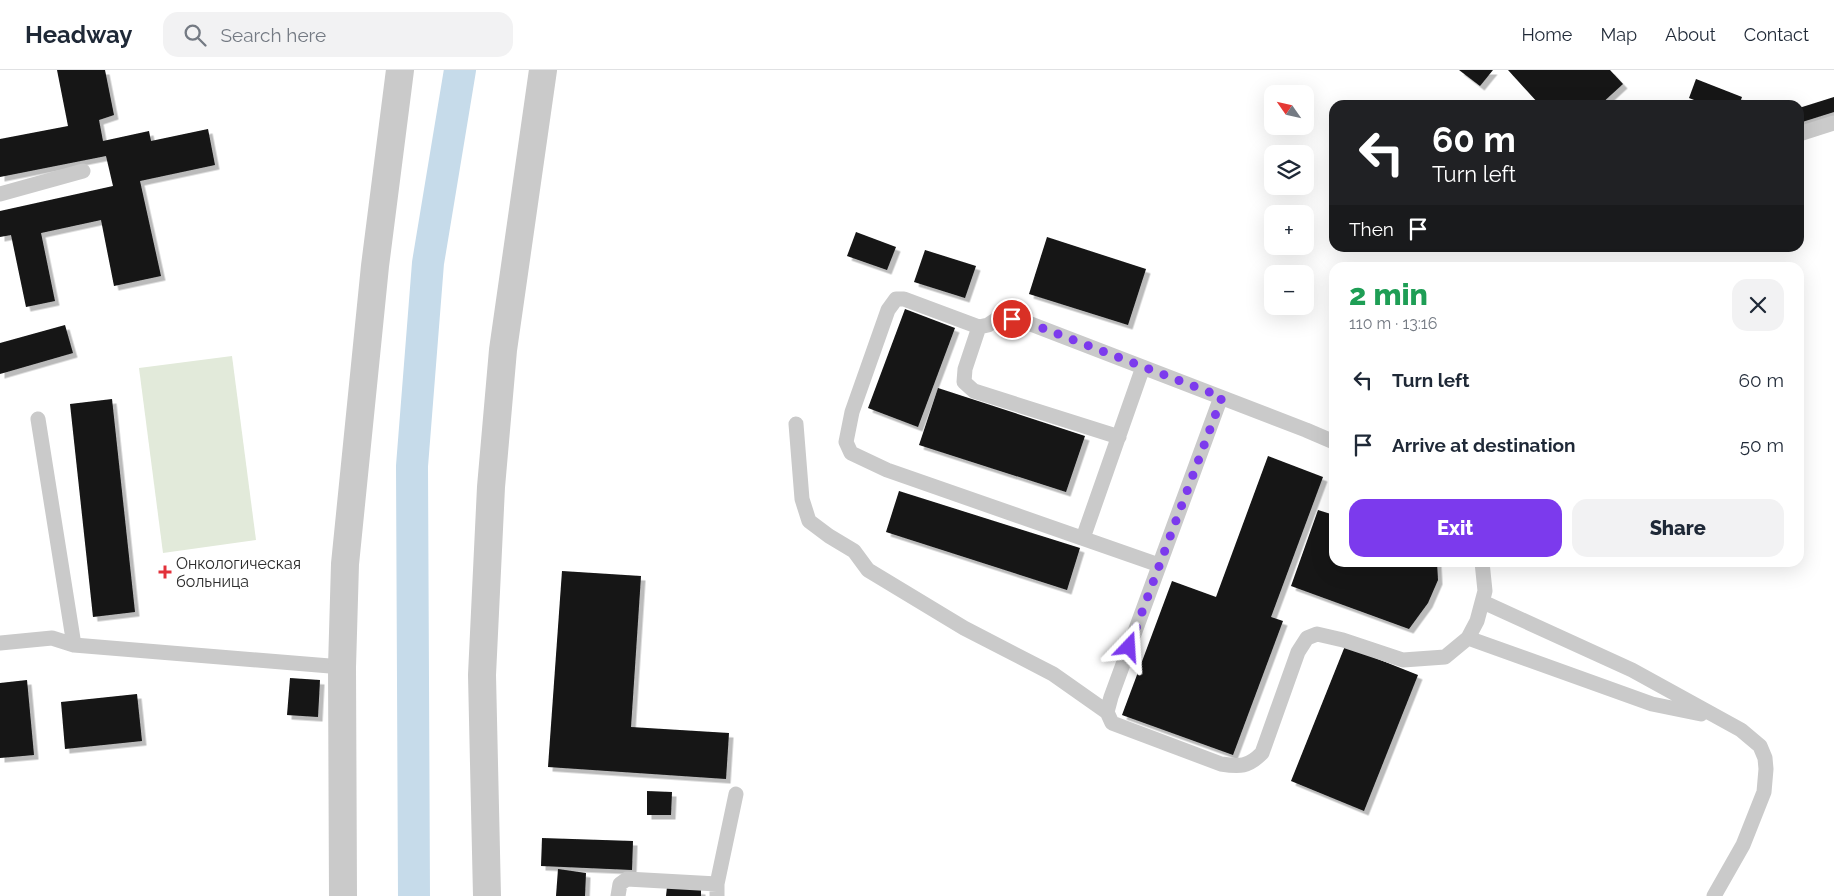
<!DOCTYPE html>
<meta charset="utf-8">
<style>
:root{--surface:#fff;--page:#f2f2f3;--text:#1f2937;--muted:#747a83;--line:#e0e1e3;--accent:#7c3aed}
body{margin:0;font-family:Raleway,sans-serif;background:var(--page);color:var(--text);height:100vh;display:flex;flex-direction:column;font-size:19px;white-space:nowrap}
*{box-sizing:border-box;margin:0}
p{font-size:16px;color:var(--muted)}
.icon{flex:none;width:28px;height:28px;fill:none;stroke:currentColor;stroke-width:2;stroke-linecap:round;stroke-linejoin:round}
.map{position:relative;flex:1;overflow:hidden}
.sheet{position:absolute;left:1329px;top:192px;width:475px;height:305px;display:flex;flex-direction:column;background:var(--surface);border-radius:15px;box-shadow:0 5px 20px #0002}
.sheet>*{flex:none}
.guide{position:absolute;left:1329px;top:30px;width:475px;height:152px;border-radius:15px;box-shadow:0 5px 20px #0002;background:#202124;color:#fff;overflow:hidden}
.needle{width:32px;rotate:304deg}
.tools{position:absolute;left:1264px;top:15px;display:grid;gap:10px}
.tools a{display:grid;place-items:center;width:50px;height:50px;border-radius:10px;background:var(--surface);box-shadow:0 5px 20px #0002;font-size:25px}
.pin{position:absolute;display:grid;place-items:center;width:42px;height:42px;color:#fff;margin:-21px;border:2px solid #fff;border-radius:50%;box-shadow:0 1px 5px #0007}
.me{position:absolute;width:55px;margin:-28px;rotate:20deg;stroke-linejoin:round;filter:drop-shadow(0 0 4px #0008)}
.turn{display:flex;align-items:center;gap:18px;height:105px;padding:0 20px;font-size:22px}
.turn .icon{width:65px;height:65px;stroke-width:2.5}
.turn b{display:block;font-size:35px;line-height:42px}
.then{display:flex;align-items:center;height:48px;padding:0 20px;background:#0003;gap:10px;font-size:19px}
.round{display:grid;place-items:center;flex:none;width:52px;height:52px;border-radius:15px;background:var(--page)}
.head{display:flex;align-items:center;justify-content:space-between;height:85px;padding:0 20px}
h1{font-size:30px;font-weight:800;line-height:38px;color:#1e9e55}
.button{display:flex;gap:10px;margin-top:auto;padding:10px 20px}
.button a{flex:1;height:58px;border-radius:15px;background:var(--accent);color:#fff;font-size:20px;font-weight:800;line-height:58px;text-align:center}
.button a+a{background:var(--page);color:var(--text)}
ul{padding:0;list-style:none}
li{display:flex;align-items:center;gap:15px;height:65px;padding:0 20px}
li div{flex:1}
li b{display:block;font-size:19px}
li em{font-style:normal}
header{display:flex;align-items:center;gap:30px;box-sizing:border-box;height:70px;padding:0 25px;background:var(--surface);border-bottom:1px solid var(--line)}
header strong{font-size:24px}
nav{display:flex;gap:28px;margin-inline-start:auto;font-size:18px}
.search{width:350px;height:45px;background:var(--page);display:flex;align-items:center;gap:12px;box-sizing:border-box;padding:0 18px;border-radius:15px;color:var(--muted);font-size:19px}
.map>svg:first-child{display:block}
.green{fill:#e2eada}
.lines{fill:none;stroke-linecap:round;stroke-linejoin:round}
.canal{stroke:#c6dbea;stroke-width:32}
.building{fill:#141414;filter:url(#shadow)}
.lane{stroke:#cacaca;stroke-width:15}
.street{stroke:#cacaca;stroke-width:28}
.route{stroke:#7c3aed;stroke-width:9;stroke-dasharray:0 16.2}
.poi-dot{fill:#e2313a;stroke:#fff;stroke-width:2}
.labels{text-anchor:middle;stroke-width:5;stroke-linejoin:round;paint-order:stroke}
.poi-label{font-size:16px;fill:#2d2d2d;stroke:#fff;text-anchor:start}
</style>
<header>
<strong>Headway</strong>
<div class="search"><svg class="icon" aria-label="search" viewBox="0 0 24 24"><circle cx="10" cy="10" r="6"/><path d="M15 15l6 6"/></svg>Search here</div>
<nav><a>Home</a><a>Map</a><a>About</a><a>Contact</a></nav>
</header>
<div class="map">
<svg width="1834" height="826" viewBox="0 0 1834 826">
<defs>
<filter id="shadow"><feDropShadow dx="4.5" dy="4.5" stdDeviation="0" flood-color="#0004"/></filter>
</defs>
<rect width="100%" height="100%" fill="#fff"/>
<path class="green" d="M232,286L256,470L163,483L139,298Z"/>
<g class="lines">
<path class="canal" d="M414,826L412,396L428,193L460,0"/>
</g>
<path class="building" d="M57,0H105L114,45L99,50L103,71L149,61L151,71L208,59L215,95L140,111L161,206L114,216L101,150L41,163L55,231L26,237L11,165L0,167V141L113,116L106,86L0,107V69L68,56Z
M1459,0H1493L1480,16Z
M1508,0H1610L1623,14L1600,35H1540Z
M1696,9L1742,27L1739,35H1707L1689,28Z
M1834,27V42L1799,53V38Z
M856,162L896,177L887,200L847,186Z
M1047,167L1146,199L1128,255L1029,224Z
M925,180L976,196L965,228L914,212Z
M905,239L955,258L918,357L868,338Z
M65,255L73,283L0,304V273Z
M938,318L1085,366L1066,422L919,375Z
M112,329L135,542L93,547L70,334Z
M1268,386L1323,407L1271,547L1283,551L1233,685L1122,645L1172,511L1216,527Z
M899,421L1080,478L1067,520L886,462Z
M1318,440L1334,445V492H1437L1438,510L1428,533L1409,559L1291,516Z
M562,501L641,506L631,657L729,663L726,709L548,697Z
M1345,576L1418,605L1364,741L1291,711Z
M290,608L320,610L318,647L287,645Z
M27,610L34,685L0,688V613Z
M137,624L142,671L65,679L61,632Z
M647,721L672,722L671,745H647Z
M542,768L633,771L632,800L541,796Z
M558,799L586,803L585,826H556Z
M667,817L701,820V826H666Z"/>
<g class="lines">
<path class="lane" d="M1799,64L1834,53
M0,124L83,101
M979,257L965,299L964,312L974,321L1119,367
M1221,327L1111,627L1107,642L1112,653L1221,694C1240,697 1248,697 1262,683L1298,582L1307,568L1317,564L1343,570L1403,590L1445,587L1468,568L1477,551L1485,521L1482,492
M38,349L74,575
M796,354L802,429L809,451L829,466L854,481L868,500L964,558L1053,604L1107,642
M1083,468L1143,297
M1159,495L887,400L851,383L846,372L852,342L888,240L896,229H904L979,257L988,255L1000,247L1023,251L1306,360L1334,372
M1483,532L1632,600L1741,660L1760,676L1765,688L1766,699L1764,722L1743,775L1714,826
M1468,568L1652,634L1701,644
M0,573L52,568L74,575L342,597
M618,826L620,814L627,809L717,814
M717,826V814L736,724"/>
<path class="street" d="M343,826L342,597L345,494L375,196L400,0
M487,826L482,605L491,417L503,280L543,0"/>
</g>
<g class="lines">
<path class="route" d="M1012,249L1024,251L1222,327L1129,577"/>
</g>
<path class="poi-dot" d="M162.5 494.5h5v5h5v5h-5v5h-5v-5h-5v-5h5z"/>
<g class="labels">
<g class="poi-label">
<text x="176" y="499">Онкологическая<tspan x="176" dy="18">больница</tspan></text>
</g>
</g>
</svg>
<div class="tools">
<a><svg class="needle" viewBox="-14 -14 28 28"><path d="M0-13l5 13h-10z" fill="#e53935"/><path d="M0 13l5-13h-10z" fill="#747a83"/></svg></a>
<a><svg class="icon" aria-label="layers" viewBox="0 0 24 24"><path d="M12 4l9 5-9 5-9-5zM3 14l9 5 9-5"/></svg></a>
<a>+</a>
<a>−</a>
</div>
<div class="pin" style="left:1012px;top:249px;background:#d93025"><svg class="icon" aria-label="arrive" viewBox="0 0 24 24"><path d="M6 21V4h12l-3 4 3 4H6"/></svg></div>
<svg class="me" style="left:1129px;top:577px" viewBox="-20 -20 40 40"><path d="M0-17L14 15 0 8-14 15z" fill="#7c3aed" stroke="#fff" stroke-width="4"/></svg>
<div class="guide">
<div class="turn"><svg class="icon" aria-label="left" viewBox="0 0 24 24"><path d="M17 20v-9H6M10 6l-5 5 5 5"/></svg><div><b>60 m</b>Turn left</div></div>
<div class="then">Then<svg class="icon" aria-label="arrive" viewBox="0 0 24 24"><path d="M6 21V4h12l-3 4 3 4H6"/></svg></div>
</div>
<section class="sheet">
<div class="head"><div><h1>2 min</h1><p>110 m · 13:16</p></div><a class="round"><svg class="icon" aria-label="close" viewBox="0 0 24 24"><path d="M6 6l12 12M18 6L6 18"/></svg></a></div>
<ul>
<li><svg class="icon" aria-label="left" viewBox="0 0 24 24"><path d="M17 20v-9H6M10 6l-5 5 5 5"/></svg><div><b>Turn left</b></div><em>60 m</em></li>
<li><svg class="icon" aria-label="arrive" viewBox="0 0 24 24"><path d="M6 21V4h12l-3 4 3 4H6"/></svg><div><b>Arrive at destination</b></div><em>50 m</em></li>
</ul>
<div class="button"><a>Exit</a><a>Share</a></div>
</section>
</div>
